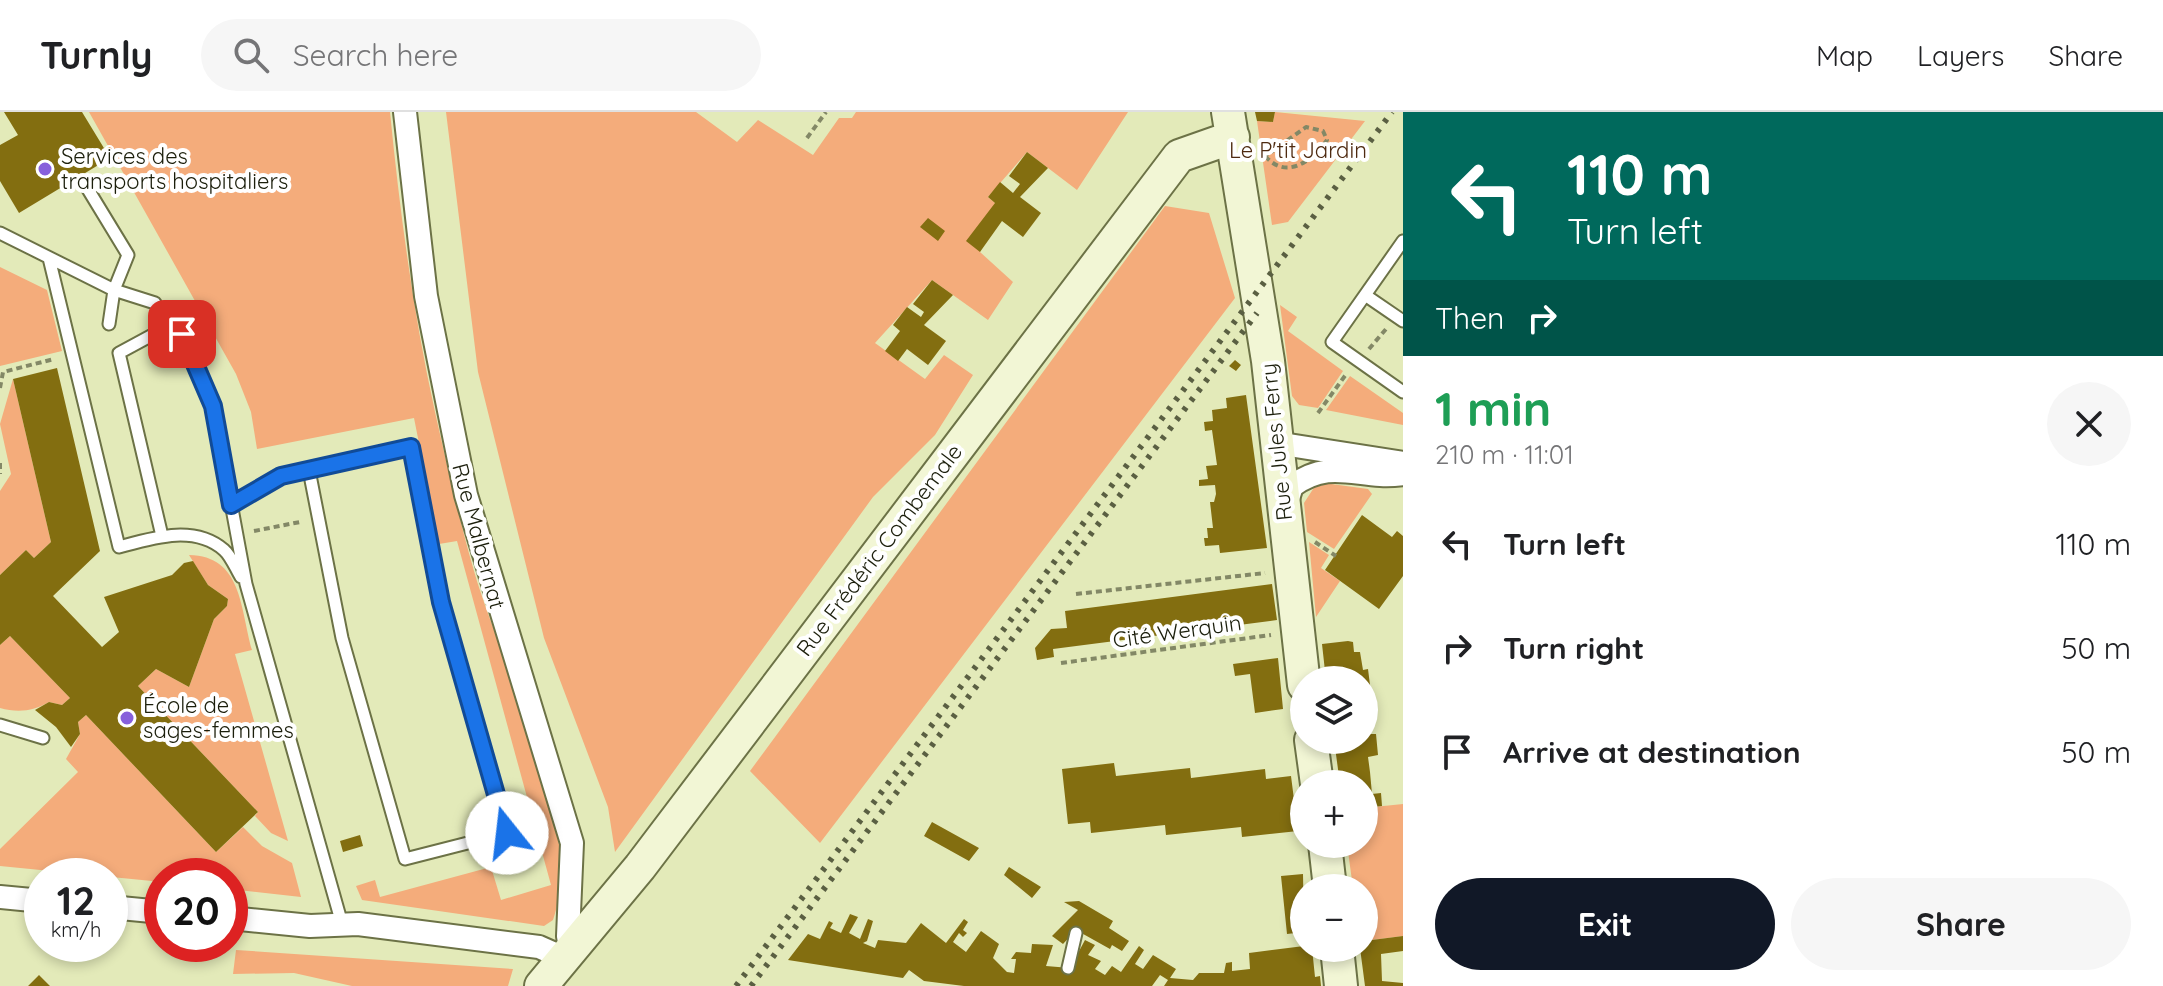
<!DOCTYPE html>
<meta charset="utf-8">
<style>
:root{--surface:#fff;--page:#f6f6f6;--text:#202124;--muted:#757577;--line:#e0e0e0;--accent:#111827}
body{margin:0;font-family:Quicksand,sans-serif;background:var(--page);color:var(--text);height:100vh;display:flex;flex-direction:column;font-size:30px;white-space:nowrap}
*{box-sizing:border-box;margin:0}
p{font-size:26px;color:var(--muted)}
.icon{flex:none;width:44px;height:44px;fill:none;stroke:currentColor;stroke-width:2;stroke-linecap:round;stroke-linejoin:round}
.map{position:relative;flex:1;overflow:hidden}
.drawer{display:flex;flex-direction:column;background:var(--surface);width:760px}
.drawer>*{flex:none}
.hud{background:#00695c;color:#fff;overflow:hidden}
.fabs{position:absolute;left:1290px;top:554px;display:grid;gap:16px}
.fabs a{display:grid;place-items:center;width:88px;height:88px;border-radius:50%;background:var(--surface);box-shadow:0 4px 12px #0003;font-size:40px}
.speed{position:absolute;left:24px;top:746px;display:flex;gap:16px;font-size:40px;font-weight:700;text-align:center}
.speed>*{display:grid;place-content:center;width:104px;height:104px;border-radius:50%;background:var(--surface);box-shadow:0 4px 12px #0003;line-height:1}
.speed small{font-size:20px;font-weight:400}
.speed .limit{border:12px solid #d22;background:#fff;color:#111}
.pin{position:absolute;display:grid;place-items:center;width:68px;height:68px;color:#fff;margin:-34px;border-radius:16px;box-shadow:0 4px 12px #0006}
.me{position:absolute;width:88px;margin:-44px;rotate:344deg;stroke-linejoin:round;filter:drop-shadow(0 0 6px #0008)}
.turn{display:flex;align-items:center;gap:28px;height:168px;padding:0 32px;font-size:36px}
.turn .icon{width:104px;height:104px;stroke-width:2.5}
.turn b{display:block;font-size:56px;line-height:68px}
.then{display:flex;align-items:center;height:76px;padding:0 32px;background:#0003;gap:16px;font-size:30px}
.round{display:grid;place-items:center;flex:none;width:84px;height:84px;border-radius:42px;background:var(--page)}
.headline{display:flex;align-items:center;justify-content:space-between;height:136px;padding:0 32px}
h1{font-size:48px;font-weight:700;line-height:60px;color:#1e9e55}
.cta{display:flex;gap:16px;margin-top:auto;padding:16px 32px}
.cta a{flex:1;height:92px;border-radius:48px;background:var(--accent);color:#fff;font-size:32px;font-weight:700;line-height:92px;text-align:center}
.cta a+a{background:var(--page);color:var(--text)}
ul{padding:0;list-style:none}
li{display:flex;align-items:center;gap:24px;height:104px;padding:0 32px}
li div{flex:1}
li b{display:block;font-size:30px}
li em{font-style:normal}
header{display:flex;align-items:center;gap:48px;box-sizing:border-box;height:112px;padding:0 40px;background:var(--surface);border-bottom:2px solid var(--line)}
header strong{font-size:38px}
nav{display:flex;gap:44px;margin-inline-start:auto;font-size:28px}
.search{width:560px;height:72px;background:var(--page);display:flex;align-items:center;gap:20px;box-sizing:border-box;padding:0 28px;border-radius:44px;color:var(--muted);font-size:30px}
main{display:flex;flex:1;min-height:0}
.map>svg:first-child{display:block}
.green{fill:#f4ac7b}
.building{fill:#836e10}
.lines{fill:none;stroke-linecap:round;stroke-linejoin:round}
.lane-casing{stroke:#6c7246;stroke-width:15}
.street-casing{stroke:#6c7246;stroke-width:26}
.secondary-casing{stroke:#6c7246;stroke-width:36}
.path{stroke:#838866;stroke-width:4;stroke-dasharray:6 4;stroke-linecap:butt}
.lane{stroke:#fff;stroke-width:11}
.street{stroke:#fff;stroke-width:22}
.secondary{stroke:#f2f6d5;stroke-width:32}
.rail{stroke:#5a5f42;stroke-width:6;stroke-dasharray:4 8;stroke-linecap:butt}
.route-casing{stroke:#114b97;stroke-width:20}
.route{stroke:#1a73e8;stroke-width:14}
.poi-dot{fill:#8760db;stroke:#fff;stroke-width:3}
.labels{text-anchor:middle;stroke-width:8;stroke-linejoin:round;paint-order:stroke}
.park-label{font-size:22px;fill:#4e2a10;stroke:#fff}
.poi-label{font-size:22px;fill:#1b1e0b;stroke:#fff;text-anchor:start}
.street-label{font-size:22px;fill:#1b1e0b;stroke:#fff}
</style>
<header>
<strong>Turnly</strong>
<div class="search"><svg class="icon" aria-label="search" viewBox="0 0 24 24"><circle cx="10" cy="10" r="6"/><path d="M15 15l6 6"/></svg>Search here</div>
<nav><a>Map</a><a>Layers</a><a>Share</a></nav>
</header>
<main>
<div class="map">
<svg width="1403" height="874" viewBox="0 0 1403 874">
<rect width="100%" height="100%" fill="#e3eab9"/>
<path class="green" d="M89,0H390C400,101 413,200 435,300C447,353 459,407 474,459C501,554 586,713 553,808L544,814L362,788L356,774L375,768L380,785L491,755L501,788L551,773L457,429L439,432L414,306L257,337L251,300L236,262Z
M446,0H696L737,30L758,8L813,43L839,6H852L856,0H1128L1077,78L1027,40L988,85L995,91L980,140L1013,170L988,208L932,168L875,231L925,267L944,243L973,263L935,323L873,385L615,740L608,695L544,526L478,260Z
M1275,0L1365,9L1288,110L1272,113L1257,9L1273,10Z
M1165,94L1209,101L1235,186L820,731L750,659Z
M0,155L47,178L62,239L0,254Z
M1280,193L1297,205L1288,219L1343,259L1318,296L1299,293L1292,284Z
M1350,264L1403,301V313L1326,298Z
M13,267L51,430L34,446L26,438L0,463V379L11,362L0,312Z
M1324,371L1368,377L1372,382L1334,437L1307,420L1304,391L1315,374Z
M1309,430L1329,443L1321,456L1340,469L1316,505Z
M189,443C242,444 240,495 252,538L235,542L288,729L271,721L255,704L258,700L138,574L156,557L189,575L214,507L227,494L228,487L208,473Z
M10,524L70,586L62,593L49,590C34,599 18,601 0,596V533Z
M86,603L216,740L243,715L262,734L292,751L301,785L230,777V764H162V770L0,754V737L78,660L66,647L80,622L78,610Z
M1403,692V824L1364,829V776H1353L1347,732H1364V696Z
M236,838L513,857L508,874H352L294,861L233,862Z"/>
<path class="building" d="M4,0H82L110,46L19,101L0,69V33L18,23Z
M1255,0H1275L1273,10L1257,9Z
M1027,40L1048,56L1020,85L1041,101L1023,125L1002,109L980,140L966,129L995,91L988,85L1000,70L1013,81L1020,72L1009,64Z
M928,106L945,119L938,129L920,115Z
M932,168L953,183L924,213L946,229L928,253L907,237L898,249L885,239L900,219L893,213L907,195L921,205L924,200L913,192Z
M1235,248L1241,253L1236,259L1229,254Z
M57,256L100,439L53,484L102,535L119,520L104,485L172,463L184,451L193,449L208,473L228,487L227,494L214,507L189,575L156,557L138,574L258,700L216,740L86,603L78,610L80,622L71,635L56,615L35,598L49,590L62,593L70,586L10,524L0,533V463L26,438L34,446L51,430L13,267Z
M1246,283L1267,436L1220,441L1219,433L1205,434L1204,426H1208L1207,416H1213L1210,390H1214L1216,382L1215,373L1199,374V368L1208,367L1206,354L1217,353L1212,318L1205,319L1204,310L1213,309L1212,298L1227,296L1226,286Z
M1362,403L1392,425L1397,419L1403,424V464L1379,497L1325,458Z
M1272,472L1277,508L1053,537L1054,545L1037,548L1035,536L1051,517L1067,516L1065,499Z
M1348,529L1353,530L1354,540H1360L1363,558L1368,557L1372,589H1367L1370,612H1366L1368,622H1376L1378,643L1368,645L1370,660L1372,682L1381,681L1382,694L1364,696V672H1340L1335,635L1352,633L1351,628H1364V568H1326L1322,532Z
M1278,546L1283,597L1255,601L1250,562L1235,564L1233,552Z
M1114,651L1116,664L1190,656L1191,666L1265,657L1266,667L1291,664L1298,719L1242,725L1241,715L1166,723L1165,713L1091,721L1090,710L1068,712L1062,657Z
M932,710L979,736L969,749L924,724Z
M360,723L363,734L343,740L340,729Z
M1009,755L1041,775L1032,786L1004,763Z
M1303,762L1304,820L1287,822L1281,764Z
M1079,789L1113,809L1109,816L1129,829L1122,839L1112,833L1110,837L1076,818L1063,832L1052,824L1078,798L1064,790Z
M850,802L858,805L849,821L860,827L868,807L873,809L867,829L863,831L875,836L878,828L906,831L921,811L946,831L964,807L968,810L963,818L967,821L963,825L959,821L953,830L966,840L981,819L999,832L993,846L1007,860L1014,861L1016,847H1011L1016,840L1031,841L1032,832L1053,833L1046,854L1070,856L1085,828L1095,833L1088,843L1101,849L1095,857L1105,863L1112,854L1121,860L1139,834L1144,838L1135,852L1143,857L1153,843L1176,857L1170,866L1193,868L1199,861H1224L1226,851L1232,850V859L1250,857L1249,841L1304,834L1312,836L1315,865L1320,864L1321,874H1164L1168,868L1160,863L1152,874H964L924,869L909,858L903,866L788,848L808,822L820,827L829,809L833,811L830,816L841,821Z
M1403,824V839L1381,842L1382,869L1403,871V874H1365L1360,836H1364V829Z
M39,863L50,874H28Z"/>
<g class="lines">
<defs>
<path id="lane" d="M86,74L128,143L114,178L109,212
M0,121L114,178L155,191
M1403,129L1332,230L1403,280
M49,146L119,435C152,426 194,412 224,438C231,444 236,457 241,465
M1365,183L1403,209
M231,393L281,364L309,358L342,526L405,747L507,721L441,490L411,335L309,358
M162,424L119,241L156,221L182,222L213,294L246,472L342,812
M0,613L43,626
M1068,856L1076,821"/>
<path id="street" d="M405,0L426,184L466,383L572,731L568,824L571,841
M1276,331L1403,351
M1285,396L1292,374C1333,344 1360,369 1403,362
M0,785L42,789
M110,795L162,800
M230,806L310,814L358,812L539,835L566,847"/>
<path id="secondary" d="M1228,0L1268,249L1304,573
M1311,628L1317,672
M1325,732L1330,776
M1337,836L1341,874
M541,874L640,755L1179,44L1233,25"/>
</defs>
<use href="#lane" class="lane-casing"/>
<use href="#street" class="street-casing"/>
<use href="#secondary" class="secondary-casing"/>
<path class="path" d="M807,26L826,0
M1263,46L1306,15L1323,19L1327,28C1312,49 1287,68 1266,45
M1369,237L1386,217
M0,276L3,260L54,247
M1318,301L1347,261
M0,351V362
M254,419L300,410
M1315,430L1336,444
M1076,482L1265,461
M1061,551L1271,523"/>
<use href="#lane" class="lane"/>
<use href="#street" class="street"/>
<use href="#secondary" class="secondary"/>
<path class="rail" d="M736,874L1392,0
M751,874L1257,201"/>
</g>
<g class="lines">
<defs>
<path id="route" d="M182,222L213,294L231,393L281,364L411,335L441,490L507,721"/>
</defs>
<use href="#route" class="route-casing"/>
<use href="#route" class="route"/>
</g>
<g class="poi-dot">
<circle cx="45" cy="57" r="8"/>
<circle cx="127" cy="606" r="8"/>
</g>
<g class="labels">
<g class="park-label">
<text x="1298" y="46">Le P'tit Jardin</text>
</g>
<g class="poi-label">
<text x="61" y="52">Services des<tspan x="61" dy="25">transports hospitaliers</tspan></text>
<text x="143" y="601">École de<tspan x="143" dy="25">sages-femmes</tspan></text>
</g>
<g class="street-label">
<text transform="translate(1276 330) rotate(-96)" y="8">Rue Jules Ferry</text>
<text transform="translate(479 424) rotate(75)" y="8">Rue Malbernat</text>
<text transform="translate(879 438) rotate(-53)" y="8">Rue Frédéric Combemale</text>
<text transform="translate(1177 519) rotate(-8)" y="8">Cité Werquin</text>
</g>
</g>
</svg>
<div class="fabs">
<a><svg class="icon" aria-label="layers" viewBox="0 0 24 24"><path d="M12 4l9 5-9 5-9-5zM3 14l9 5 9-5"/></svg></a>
<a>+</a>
<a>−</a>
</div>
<div class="speed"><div>12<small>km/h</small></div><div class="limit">20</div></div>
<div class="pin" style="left:182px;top:222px;background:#d93025"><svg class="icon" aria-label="arrive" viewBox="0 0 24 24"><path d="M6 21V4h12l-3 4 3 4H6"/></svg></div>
<svg class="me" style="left:507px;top:721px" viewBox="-20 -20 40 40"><circle r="19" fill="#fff"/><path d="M0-13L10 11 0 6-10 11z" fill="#1a73e8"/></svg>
</div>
<section class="drawer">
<div class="hud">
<div class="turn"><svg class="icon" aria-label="left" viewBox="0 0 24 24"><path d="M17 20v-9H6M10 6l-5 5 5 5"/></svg><div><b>110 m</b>Turn left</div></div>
<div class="then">Then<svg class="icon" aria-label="right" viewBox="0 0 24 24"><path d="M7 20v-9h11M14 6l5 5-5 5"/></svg></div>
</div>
<div class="headline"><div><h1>1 min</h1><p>210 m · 11:01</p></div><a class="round"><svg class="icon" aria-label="close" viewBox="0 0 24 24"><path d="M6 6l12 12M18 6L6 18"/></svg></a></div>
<ul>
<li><svg class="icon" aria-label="left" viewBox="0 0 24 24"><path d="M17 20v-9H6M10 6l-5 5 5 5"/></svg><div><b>Turn left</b></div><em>110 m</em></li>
<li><svg class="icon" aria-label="right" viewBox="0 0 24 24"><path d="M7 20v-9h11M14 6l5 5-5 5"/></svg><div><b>Turn right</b></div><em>50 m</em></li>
<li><svg class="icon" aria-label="arrive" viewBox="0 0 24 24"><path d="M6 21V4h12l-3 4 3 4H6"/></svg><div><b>Arrive at destination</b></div><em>50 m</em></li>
</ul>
<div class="cta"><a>Exit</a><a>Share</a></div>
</section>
</main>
